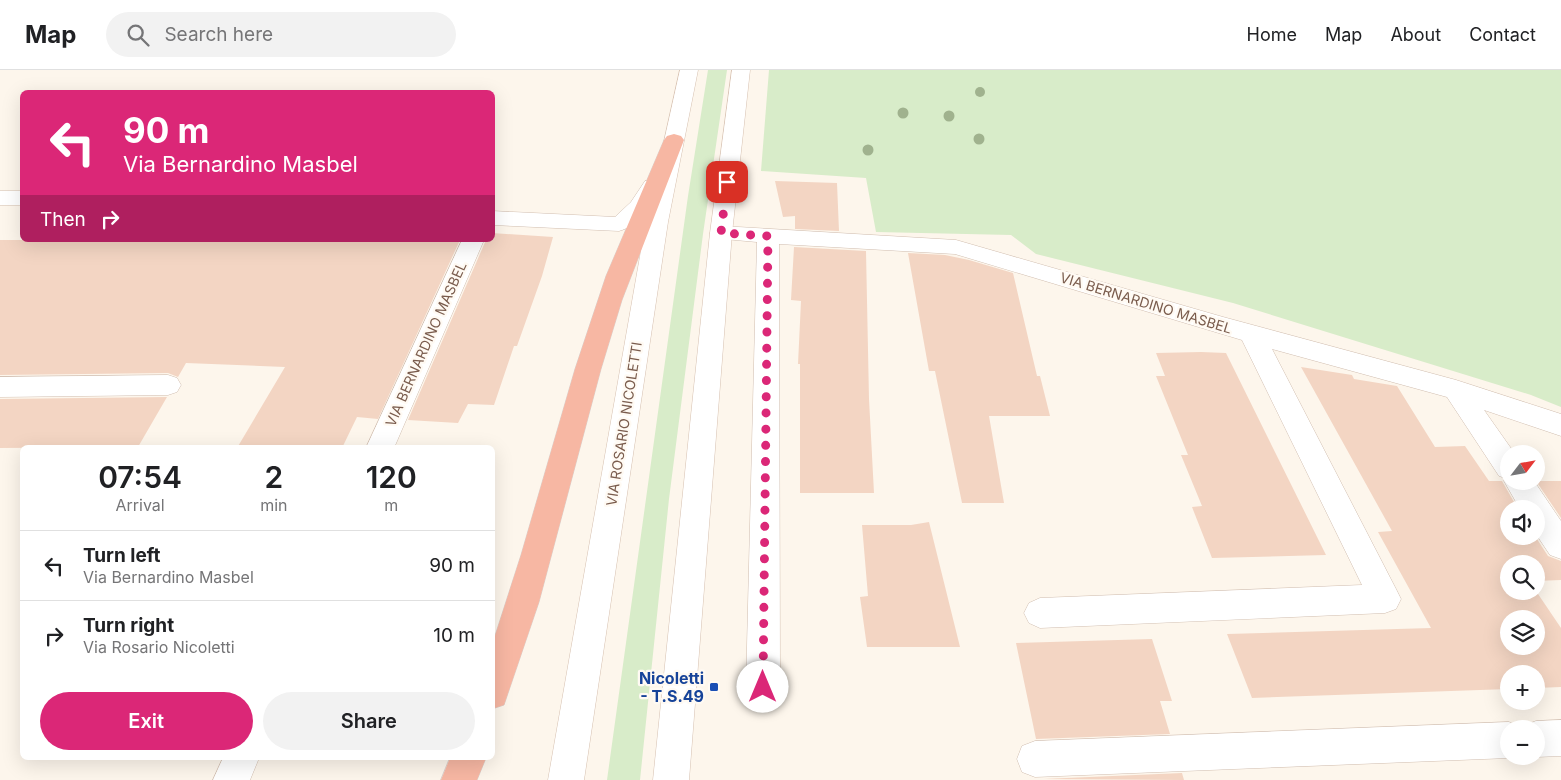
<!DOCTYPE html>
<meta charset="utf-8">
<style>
:root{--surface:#fff;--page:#f2f2f2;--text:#202124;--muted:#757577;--line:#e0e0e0;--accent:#db2777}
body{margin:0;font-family:Inter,sans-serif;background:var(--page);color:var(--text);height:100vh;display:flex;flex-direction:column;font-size:19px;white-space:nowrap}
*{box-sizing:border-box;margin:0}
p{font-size:16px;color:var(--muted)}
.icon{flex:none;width:28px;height:28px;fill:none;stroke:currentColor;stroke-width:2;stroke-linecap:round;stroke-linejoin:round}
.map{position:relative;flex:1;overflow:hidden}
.drawer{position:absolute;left:20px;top:375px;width:475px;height:315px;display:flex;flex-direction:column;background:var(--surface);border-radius:8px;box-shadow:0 5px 20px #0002}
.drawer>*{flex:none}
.top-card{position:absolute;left:20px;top:20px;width:475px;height:152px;border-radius:8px;box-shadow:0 5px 20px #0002;background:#db2777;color:#fff;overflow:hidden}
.needle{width:32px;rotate:59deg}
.tools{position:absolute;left:1500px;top:375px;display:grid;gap:10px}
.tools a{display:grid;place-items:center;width:45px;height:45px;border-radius:50%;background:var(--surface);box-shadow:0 5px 20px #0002;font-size:25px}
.pin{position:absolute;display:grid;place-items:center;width:42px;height:42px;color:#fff;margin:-21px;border-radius:10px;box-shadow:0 2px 8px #0006}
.me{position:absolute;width:55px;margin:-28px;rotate:0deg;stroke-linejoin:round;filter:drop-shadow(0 0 4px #0008)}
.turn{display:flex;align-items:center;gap:18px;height:105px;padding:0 20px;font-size:22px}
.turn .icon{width:65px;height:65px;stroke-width:2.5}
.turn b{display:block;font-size:35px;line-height:42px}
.then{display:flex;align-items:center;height:48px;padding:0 20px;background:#0003;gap:10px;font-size:19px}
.eta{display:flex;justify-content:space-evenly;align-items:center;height:85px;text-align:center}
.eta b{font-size:30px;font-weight:600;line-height:35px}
.action{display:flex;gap:10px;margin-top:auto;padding:10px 20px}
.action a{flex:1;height:58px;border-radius:30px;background:var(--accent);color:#fff;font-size:20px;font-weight:600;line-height:58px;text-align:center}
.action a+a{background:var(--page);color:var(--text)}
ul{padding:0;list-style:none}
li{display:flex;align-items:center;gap:15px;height:70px;padding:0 20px;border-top:1px solid var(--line)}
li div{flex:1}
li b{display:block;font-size:19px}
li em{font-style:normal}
header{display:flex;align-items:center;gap:30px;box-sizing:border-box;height:70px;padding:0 25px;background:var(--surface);border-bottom:1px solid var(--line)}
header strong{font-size:24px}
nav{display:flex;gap:28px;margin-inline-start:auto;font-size:18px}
.search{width:350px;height:45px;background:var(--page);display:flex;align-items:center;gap:12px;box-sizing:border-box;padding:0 18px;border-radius:28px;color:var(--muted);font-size:19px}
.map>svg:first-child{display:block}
.green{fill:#d8ecc9}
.building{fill:#f3d5c3;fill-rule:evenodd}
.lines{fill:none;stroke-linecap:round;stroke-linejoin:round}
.minor-casing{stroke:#d1beb0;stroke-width:1}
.secondary-casing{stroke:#d6c0b0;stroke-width:1}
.motorway-casing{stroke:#dad1cd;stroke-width:1}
.minor{fill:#fff;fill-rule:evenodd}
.secondary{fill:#fff;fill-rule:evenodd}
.motorway{fill:#f7b7a3;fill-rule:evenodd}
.tree{fill:#a0b28e}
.route{stroke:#db2777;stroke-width:9;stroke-dasharray:0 16.2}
.transit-dot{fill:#1a4fb4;stroke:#fffaf3;stroke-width:2}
.labels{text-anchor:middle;stroke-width:4.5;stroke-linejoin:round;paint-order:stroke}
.street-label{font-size:14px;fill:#7a5c4d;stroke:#fffaf3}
.near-transit-label{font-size:16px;font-weight:bold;fill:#164399;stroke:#fffaf3;text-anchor:end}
</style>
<header>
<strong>Map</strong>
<div class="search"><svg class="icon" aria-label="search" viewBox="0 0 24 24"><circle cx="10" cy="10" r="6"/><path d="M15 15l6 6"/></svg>Search here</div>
<nav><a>Home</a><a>Map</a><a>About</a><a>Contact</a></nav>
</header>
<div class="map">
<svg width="1561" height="710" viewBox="0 0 1561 710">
<rect width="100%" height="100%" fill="#fdf6ec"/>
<path class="green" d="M708,0H727L703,164L669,429L640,710H607L688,126Z
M769,0H1561V337L1531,325L1233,233L1036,184L1011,165L876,162L866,108L761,101Z"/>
<path class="building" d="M775,111L837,113L839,161L795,159V146L783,147Z
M492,163L553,167L542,206L517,276H514L494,335L468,334L458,353L408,350L486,170H492Z
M0,170H460L378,349L357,347L342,378H237L285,297L186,293L178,307L168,303L0,305Z
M794,177L866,181L869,329L874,423H800V294H798L801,231L791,230Z
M908,183L945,185L969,190L1013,203L1037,306H1040L1050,346H989L1004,433H962L935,301H929Z
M1201,282L1226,283L1326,485L1212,488L1192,437L1202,436L1181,385H1188L1156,306H1165L1156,283Z
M1301,297L1352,305L1354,309L1397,316L1435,377L1465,376L1489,411H1502L1518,439H1509V466H1535L1548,486L1561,491V510L1536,511V494H1509V521H1536L1561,558V617L1536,618V604H1509V619L1252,628L1227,564L1431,558L1378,462L1392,461ZM1509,549H1536V576H1509Z
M167,327L138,377L0,378V329Z
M1536,411H1561V448Z
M929,452L960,577H867L860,527L868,526L862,455H911Z
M1152,569L1172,631H1160L1170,664L1036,669L1016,573Z
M1182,703L1184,710L1043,709Z"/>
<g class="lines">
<defs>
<path id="minor" d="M653,110L661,111L664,116C652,134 641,155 619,161L492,155V141L615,147L631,132L645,111Z
M0,121H22V135H0Z
M721,156L956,170L1223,247L1456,310L1561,344V366L1484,340L1515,384H1509V411H1534L1561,451V489L1550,485L1536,464V439H1520L1504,411L1505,408L1499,406L1447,327L1272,279L1396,519L1401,529L1396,539L1385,543L1040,558L1029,553L1024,543L1029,533L1040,528L1362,515L1242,270L955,184L779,174L780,617L775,629L763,634L751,629L746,617L757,172L713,168L710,163L713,158Z
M462,170H484L394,378H366Z
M168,305L177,308L181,315L177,322L168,325L0,327V307Z
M1561,650V686L1536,687L1535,686H1536V659H1522L1523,656L1536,651Z
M1509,652L1522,659H1509V686H1513L1509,688L1035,707L1022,702L1017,689L1022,676L1035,671Z
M223,688H259L250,710H213Z"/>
<path id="secondary" d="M680,0H698L668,152L584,710H548L646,152Z
M732,0H750L732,163L689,710H653L710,163Z"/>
<path id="motorway" d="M674,64L681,66L684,70L622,230L601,299L539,532L504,635L492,639V575L521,485L575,299L606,206L664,70L667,66Z
M450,688H486L477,710H441Z"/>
</defs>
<use href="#minor" class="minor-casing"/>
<use href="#secondary" class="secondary-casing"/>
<use href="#motorway" class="motorway-casing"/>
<use href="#minor" class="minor"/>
<use href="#secondary" class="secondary"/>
<use href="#motorway" class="motorway"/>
</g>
<g class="tree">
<circle cx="980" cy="22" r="5"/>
<circle cx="903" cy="43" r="5.5"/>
<circle cx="949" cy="46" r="5.5"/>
<circle cx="979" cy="69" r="5.5"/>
<circle cx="868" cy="80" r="5.5"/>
</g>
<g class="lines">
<path class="route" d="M727,112L721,163L768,166L763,617"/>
</g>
<rect class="transit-dot" x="709" y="612" width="10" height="10" rx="2.5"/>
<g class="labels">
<g class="street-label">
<text transform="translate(1146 233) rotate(17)" y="5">VIA BERNARDINO MASBEL</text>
<text transform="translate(426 274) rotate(-66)" y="5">VIA BERNARDINO MASBEL</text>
<text transform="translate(624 354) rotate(-81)" y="5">VIA ROSARIO NICOLETTI</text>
</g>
<g class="near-transit-label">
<text x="704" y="614">Nicoletti<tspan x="704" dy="18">- T.S.49</tspan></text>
</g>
</g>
</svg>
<div class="tools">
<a><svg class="needle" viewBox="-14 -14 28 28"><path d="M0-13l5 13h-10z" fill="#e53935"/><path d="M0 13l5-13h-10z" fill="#757577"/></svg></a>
<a><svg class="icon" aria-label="sound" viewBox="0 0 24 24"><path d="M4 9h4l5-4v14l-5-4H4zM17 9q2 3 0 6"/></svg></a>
<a><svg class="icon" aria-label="search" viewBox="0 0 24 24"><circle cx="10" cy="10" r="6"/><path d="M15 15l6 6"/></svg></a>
<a><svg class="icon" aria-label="layers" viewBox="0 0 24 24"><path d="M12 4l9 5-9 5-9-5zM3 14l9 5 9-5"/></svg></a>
<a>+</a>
<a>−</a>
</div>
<div class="pin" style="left:727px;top:112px;background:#d93025"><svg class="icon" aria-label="arrive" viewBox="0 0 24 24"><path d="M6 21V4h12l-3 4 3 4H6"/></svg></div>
<svg class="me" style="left:763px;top:617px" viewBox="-20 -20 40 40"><circle r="19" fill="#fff"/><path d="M0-13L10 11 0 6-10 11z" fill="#db2777"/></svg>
<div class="top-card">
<div class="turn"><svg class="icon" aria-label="left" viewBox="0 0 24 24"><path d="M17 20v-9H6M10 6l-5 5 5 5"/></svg><div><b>90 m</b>Via Bernardino Masbel</div></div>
<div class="then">Then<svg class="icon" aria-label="right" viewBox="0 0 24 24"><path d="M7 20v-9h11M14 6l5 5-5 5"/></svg></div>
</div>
<section class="drawer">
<div class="eta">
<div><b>07:54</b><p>Arrival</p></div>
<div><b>2</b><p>min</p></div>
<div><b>120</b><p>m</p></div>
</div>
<ul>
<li><svg class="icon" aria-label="left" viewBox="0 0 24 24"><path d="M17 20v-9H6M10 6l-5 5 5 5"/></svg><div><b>Turn left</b><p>Via Bernardino Masbel</p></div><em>90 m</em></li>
<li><svg class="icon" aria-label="right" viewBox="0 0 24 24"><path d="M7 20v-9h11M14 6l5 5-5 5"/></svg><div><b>Turn right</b><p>Via Rosario Nicoletti</p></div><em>10 m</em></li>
</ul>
<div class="action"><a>Exit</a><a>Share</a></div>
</section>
</div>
